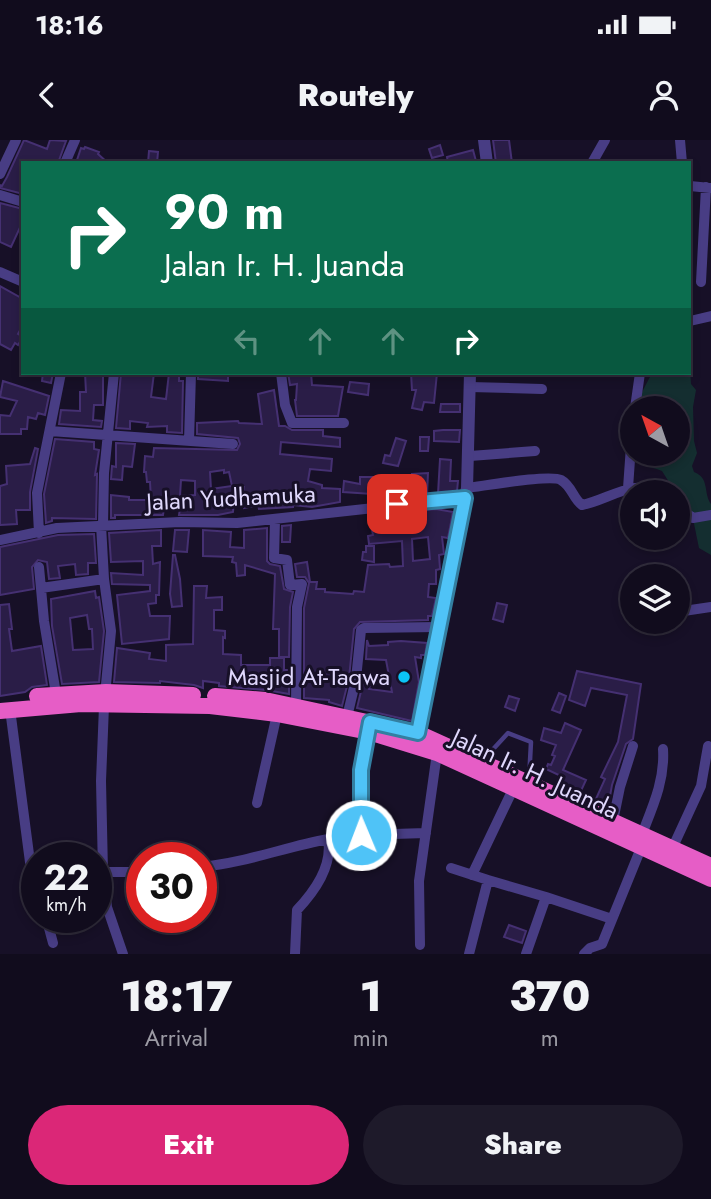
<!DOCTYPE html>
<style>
:root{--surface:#110c1d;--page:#1e1a2a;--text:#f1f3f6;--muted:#9c9ba4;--line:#302c3b;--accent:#db2777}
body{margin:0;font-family:Jost,sans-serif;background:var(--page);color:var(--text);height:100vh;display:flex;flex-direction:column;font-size:26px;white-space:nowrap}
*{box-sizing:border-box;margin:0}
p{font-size:23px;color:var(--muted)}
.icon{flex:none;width:38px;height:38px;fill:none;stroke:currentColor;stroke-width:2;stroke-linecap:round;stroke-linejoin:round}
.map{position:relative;height:814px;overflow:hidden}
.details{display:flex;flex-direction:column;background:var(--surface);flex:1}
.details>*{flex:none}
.guide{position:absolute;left:21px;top:21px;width:670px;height:214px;border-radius:0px;box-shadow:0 4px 10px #0003,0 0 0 2px var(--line);background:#0b6e4f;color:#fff;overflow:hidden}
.needle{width:46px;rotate:320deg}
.controls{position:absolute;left:620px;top:256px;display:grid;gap:14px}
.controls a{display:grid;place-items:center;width:70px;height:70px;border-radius:50%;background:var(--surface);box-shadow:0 4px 10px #0003,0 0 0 2px var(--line);font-size:35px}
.speed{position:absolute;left:21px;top:702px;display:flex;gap:14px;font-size:35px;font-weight:700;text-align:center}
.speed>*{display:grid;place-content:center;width:91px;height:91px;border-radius:50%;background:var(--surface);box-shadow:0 4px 10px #0003,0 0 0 2px var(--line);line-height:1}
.speed small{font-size:18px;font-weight:400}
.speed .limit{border:10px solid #d22;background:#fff;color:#111}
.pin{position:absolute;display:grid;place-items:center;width:60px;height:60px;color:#fff;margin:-30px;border-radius:14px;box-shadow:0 4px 10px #0006}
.me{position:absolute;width:77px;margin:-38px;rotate:359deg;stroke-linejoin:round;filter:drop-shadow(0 0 5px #0008)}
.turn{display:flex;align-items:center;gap:24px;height:147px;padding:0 28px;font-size:32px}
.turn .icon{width:91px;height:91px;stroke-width:2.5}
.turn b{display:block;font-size:49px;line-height:60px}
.lanes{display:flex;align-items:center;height:66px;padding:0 28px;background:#0003;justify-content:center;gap:35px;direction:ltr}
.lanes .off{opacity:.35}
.eta{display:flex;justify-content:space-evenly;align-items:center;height:119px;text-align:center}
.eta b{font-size:42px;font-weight:800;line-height:49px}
.cta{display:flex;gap:14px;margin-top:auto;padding:14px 28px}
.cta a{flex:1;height:80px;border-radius:42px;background:var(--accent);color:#fff;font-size:28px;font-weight:800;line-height:80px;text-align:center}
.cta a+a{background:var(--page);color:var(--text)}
.status{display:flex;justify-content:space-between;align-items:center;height:49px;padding:0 35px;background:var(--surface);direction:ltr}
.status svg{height:19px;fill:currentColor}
header{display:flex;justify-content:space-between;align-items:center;height:91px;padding:0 28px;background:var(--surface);font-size:32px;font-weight:800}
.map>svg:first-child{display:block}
.green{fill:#142e30}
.building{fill:#2a1d47;stroke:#453072;stroke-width:2;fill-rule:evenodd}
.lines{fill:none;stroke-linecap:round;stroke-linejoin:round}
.service{stroke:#483d84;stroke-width:4.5}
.minor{stroke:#483d84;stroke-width:10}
.tertiary{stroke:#483d84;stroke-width:12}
.trunk{stroke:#e65dc6;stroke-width:16}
.route-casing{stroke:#337fa1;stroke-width:18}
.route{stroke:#4fc3f7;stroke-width:12}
.poi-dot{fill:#0bc4f6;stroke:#171027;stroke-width:2.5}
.labels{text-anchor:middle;stroke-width:6;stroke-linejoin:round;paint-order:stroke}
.street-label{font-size:24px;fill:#e0d8fd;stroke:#171027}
.poi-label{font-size:24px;fill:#e0d8fd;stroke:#171027;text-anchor:end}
</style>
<div class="status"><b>18:16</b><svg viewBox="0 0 49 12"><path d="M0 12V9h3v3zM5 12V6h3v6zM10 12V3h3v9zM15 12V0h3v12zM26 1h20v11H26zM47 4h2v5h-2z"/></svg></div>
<header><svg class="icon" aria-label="back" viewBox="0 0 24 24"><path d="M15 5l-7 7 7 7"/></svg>Routely<svg class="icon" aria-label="person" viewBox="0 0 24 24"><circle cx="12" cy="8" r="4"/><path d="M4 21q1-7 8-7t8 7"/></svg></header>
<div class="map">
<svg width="711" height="814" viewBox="0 0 711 814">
<rect width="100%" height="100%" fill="#171027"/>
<path class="green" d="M690,227L691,244L696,250L693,267L694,301L697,313L692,326L694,332C710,338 703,353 711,364V415L699,408L691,369L683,356L669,342L662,331C652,326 638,329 636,313H677V268H639L641,254L652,233H690Z"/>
<path class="building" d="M24,0L47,9L50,0L66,1L58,23H23V54L0,48V45L2,46L7,37Z
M493,0H509L512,23H496Z
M440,5L443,15L432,18L429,9Z
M85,7L99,12L98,14L108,23H76L81,8L84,9Z
M473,10L476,21L448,23L447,17Z
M149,11L158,12L157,23H148Z
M0,63L23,69V81L11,107L0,102Z
M0,146L23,159L20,170L23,172V185L18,194L23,197L18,205L15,203L11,210L0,204Z
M43,233H53L51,243L42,241Z
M85,233H103V265H94L93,280L102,281L101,287L59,284L61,270L80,271V252H86Z
M121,233H154L151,257L166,259L169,233H179V241H183L182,293L167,292V286L147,287L148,283L130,281V289L116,288Z
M198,233H228V241L198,239Z
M288,233H311L312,245L343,247L338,276H297L295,260H296L297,244L290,245Z
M411,233H437L434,263L424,262L422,270L412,268L416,250H412Z
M3,241L49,256L45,275L38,273L36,279L28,277L27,289H21V294H0V275L10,276L17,261L0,257Z
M350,242L369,244L368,255L348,252Z
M274,250L279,286H285L292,290H323V296L340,298V307L281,302L280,314L332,319L331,331L310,329L308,341L322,345V348L340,349V362L312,367L293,365V367L259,369L258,365L244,368V347H235L233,372L218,375H179L180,369L164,368L163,375H115V378H111V355L129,357V360H151L150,342H147L146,332H144L145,316L153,317L154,308L237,310L240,304L238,298L197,294V283L238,281L239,283L262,284L258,254ZM224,330V333L229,332L232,346L211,349L210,332ZM181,340L195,341V355L180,356Z
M441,264H460V272H440Z
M443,290H460L459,302L434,301V291Z
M420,297H429L428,311H420Z
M396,298L406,301L398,326L383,323L385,315L390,316Z
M55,299L94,302V309L99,310L95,335L97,334L96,379L52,378V381L46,383L44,354Z
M116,303L135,304L132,327L123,326L122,340L111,339L112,326L116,327Z
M35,308L38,309L30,352V370H16L17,384L0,385V346L7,344L6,326L30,324Z
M440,319L451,320L450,341H458L457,351L438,354Z
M428,333L427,355L412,356V334Z
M360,337H373L372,354L343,352L344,341L360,344Z
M397,341V358L389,359L388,342Z
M436,369L453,372L448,398L442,397L444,414L439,415L440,429L436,430V444H429L428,457L436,458L432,476H428V480L360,482L354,489L349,538L342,566L329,562V560L304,558V468L309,443L305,437H297L295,424L307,422L310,442H317L316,449H325V452L353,454L354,451L364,452L368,425L389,424L390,427L403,426L402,401L369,404L368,396L373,395L371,384L402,379L401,373H408V375L425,374V370ZM428,397L430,419L413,421L412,399Z
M291,385L290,402H282V386Z
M267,388V421L270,424L280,426L284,449L293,452L290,467L289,517H279V489H273L275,434L245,425V435L237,436L236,423L232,422L233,417L203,416V390L231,392L230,407L244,408V390Z
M161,390V406H152L153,424L160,422L159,455H156V463L148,464L150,476H170L169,499L122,504L117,455L150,451V445L112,444L111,433L143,435V421L111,422L109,393Z
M175,390H189L187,412L173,411Z
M94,394L96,423H88V434L76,435L75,424L58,426L60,438L49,439L47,422L38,420L32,427L34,449L0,455V407L58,395Z
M366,406H374V422L362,420L363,412H366Z
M173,415H175L180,439L182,466L172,467L170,454Z
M194,446H207L206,458L222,457V470H214V490L225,491V498L223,497V514L241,515V525H270V518H284V530H289V554L266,550L219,546V543L203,541V548L194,545L160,541V543L114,542L117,508L150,513L149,519L166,521V505L193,504Z
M95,451L96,458L99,457L104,491L99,542L62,544L52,486L51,459ZM87,475L89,489H92L93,509L73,510L70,478Z
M497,463L507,465L503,482L493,479Z
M9,464L12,489H9L12,511L41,506L47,545L32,547L25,552L0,556V465Z
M367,500L369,506L388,505V502L401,501L427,503L425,515H421V518L415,517L419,542L412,581L357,568L363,543L370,545L369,549L392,552L386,520L366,519Z
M577,531L641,544L633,599L626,604L612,645L608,667L595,661L605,639L601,637L618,602L627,555L591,548L585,566L569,560Z
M559,553L566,556L560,573L552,570Z
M509,556L519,559L515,571L505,567Z
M565,583L581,590L563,630L586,640L580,653L560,644L563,637L546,629L548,624L551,625L555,616L552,615L556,605L541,600L544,588L561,593Z
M509,785L526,791L522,803L504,797Z"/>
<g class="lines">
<path class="service" d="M485,618L508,593L531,602L529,640"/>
<path class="minor" d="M680,0L682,23
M65,23L75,0
M592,23L605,0
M0,34L16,0
M690,46L710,48
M0,55L23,62
M0,132L23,142
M701,142L706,47
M690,181L711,176
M281,233L285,265L292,283H344
M470,247L542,249
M635,268L640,233
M50,291L233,304
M189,301L191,233
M470,316L535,311
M467,348C484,346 550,334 561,340C572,346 573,359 582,365C608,360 634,338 661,352
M628,348L632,292
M677,366L693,378L711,375
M275,380L274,418L287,420L290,445L302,444L297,467L296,566
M101,385L104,439L111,491L104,566L101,641L103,732L107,767L123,814
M103,385L104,333L114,233
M39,393L37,353L61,233
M0,400L57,388L180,382L237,383L465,358
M39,427L44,481L56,554
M41,448L104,439
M677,472L711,467
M10,569L30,722L37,745
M347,577L356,539L361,490L364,488L437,487
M257,663L277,574
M613,681L620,647L633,606
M642,694C653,666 665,640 663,609
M361,695L426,693
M672,709L701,646L708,606
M201,727C245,723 285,707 328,699
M451,728L488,740L469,814
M103,732H142
M472,735L515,645
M488,740L546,757
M46,777L53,803
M420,805L419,741L437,613
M295,814L297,770C315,751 333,726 328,699L361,695V630L369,588
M526,814L546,757L612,779
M584,814L590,808L602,804L641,708"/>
<path class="tertiary" d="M484,0L487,23
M418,593L467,348L470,233"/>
<path class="trunk" d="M37,556L106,552L193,555
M215,556L265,560L418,593L711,726
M0,571L81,564L210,566L277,574L369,592L437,613L711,739"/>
</g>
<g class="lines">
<defs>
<path id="route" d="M361,695V630L370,582L418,593L465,358L397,364"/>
</defs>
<use href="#route" class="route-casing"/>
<use href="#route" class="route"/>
</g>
<circle class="poi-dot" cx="404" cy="537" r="7"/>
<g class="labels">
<g class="street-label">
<text transform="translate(231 358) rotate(-3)" y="8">Jalan Yudhamuka</text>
<text transform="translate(535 634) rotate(25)" y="8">Jalan Ir. H. Juanda</text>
</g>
<g class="poi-label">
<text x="390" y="545">Masjid At-Taqwa</text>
</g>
</g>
</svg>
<div class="controls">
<a><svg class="needle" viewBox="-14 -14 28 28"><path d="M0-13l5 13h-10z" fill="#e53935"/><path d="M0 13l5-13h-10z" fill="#9c9ba4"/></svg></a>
<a><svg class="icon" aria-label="sound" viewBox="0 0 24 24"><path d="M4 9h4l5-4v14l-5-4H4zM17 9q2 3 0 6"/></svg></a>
<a><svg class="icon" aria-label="layers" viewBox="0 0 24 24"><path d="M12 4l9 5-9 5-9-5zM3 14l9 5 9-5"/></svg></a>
</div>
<div class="speed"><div>22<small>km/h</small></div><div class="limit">30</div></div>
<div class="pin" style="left:397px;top:364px;background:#d93025"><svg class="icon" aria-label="arrive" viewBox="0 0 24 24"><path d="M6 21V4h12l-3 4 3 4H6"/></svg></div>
<svg class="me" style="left:361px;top:695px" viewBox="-20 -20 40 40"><circle r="17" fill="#4fc3f7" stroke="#fff" stroke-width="3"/><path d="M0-11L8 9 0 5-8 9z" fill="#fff"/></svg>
<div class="guide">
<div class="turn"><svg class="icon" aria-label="right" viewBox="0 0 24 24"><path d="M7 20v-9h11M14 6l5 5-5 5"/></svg><div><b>90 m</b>Jalan Ir. H. Juanda</div></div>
<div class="lanes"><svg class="icon off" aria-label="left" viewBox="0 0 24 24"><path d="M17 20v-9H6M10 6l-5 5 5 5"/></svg><svg class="icon off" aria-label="ahead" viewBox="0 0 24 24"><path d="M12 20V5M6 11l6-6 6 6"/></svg><svg class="icon off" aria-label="ahead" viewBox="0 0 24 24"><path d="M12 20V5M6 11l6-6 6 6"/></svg><svg class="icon" aria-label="right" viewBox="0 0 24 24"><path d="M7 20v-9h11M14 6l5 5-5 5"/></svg></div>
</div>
</div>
<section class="details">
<div class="eta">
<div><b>18:17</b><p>Arrival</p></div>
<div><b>1</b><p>min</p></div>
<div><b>370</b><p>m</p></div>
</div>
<div class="cta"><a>Exit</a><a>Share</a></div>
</section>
